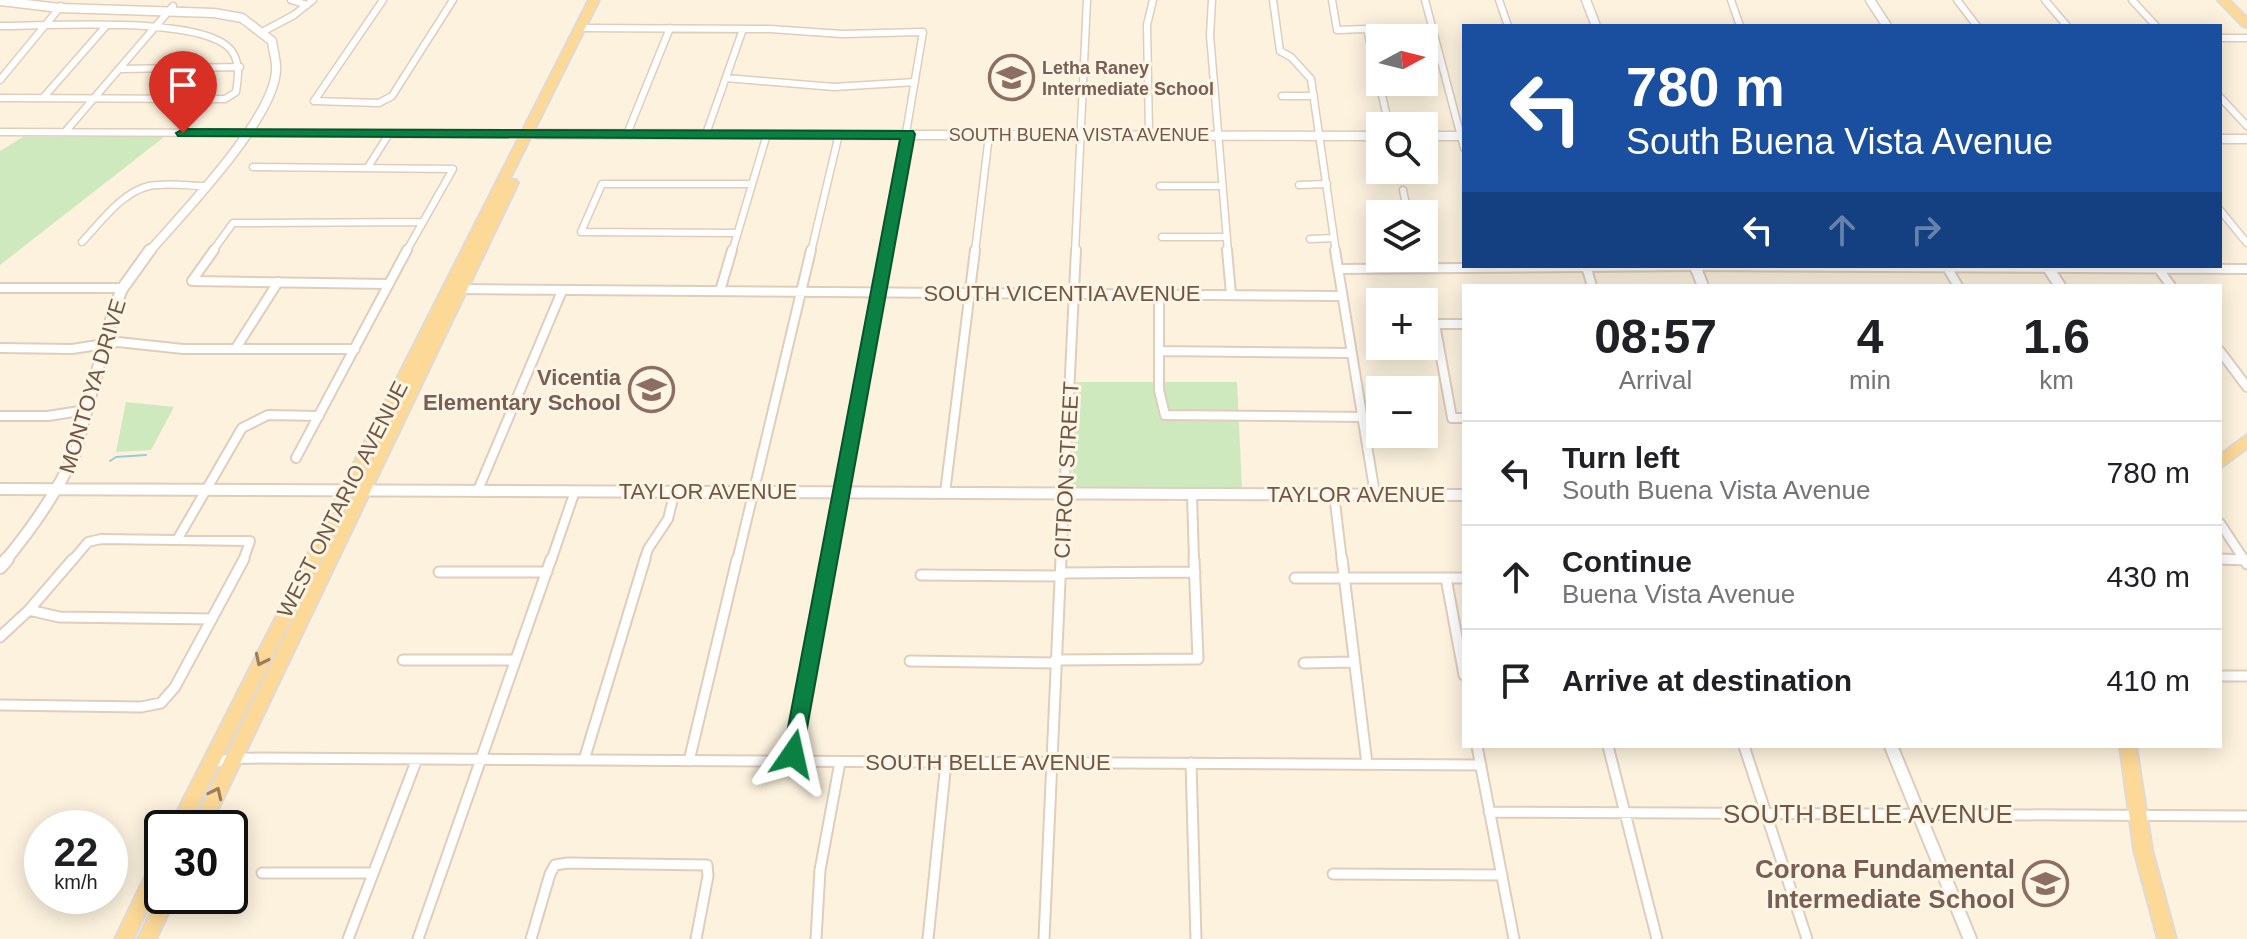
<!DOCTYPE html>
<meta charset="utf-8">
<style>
:root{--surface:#fff;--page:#f6f6f6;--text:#202124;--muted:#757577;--line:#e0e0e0}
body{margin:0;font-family:Helvetica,sans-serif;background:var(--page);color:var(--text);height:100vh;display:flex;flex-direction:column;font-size:30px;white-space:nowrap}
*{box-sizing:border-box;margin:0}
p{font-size:26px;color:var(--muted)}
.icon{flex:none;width:44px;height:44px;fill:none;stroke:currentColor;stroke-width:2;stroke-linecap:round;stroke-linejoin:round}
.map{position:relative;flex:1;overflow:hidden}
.details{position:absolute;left:1462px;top:284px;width:760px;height:464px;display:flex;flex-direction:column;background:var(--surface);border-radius:0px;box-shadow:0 4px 20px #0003}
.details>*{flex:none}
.banner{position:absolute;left:1462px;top:24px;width:760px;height:244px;border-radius:0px;box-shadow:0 4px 20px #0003;background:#1a4fa0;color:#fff;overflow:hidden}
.needle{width:52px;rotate:83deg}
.fabs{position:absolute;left:1366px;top:24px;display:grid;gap:16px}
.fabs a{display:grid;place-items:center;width:72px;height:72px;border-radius:0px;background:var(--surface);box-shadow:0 4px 20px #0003;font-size:40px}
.speed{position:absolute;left:24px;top:810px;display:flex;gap:16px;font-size:40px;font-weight:700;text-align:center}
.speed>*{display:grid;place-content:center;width:104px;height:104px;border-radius:50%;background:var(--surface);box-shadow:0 4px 20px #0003;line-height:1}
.speed small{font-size:20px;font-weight:400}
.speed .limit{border:4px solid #111;border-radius:12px;background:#fff;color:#111}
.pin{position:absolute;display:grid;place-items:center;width:68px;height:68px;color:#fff;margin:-82px -34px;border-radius:50% 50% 50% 0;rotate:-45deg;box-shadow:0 0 8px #0007}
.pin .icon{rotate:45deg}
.me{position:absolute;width:88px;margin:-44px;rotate:11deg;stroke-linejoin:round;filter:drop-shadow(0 0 6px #0008)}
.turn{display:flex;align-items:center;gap:28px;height:168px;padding:0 32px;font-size:36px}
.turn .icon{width:104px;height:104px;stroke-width:2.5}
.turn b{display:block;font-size:56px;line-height:68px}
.lanes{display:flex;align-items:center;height:76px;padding:0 32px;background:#0003;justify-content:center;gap:40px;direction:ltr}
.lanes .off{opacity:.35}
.eta{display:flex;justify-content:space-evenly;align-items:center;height:136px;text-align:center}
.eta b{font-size:48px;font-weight:700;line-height:56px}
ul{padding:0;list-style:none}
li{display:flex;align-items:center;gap:24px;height:104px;padding:0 32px;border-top:2px solid var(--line)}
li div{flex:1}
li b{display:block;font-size:30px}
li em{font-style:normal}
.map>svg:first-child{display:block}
.green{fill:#cee9be}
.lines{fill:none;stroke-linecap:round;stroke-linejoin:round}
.stream{stroke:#9acbd7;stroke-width:2}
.minor-far2-casing{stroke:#e0cdbb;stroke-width:9}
.minor-far1-casing{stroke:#e0cdbb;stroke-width:12}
.minor-casing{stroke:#e0cdbb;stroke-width:13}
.tertiary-far2-casing{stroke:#e0cdbb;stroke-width:11}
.tertiary-far1-casing{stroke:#e0cdbb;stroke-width:14}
.tertiary-casing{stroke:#e0cdbb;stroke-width:16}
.primary-casing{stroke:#e0dad7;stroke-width:4}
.minor-far2{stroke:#fff;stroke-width:6}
.minor-far1{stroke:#fff;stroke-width:8}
.minor{stroke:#fff;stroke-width:9}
.tertiary-far2{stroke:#fff;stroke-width:8}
.tertiary-far1{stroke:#fff;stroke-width:10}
.tertiary{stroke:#fff;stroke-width:12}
.primary{fill:#fcd996;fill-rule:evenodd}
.oneway{stroke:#9b7e5f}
.route{fill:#0b8043;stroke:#07532c;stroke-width:2}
.labels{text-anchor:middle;stroke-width:6;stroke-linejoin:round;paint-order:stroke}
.far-education-label{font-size:18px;font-weight:bold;fill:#785e54;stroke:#fff5e5;text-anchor:start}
.far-street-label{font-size:18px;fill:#725747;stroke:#fff5e5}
.street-label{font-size:22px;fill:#725747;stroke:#fff5e5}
.education-label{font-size:22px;font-weight:bold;fill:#785e54;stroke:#fff5e5;text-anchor:end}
.near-street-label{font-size:26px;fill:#725747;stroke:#fff5e5}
.near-education-label{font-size:26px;font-weight:bold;fill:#785e54;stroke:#fff5e5;text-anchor:end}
</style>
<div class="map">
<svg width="2247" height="939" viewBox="0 0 2247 939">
<rect width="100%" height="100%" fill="#fcf2de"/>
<path class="green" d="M23,137H164L0,265V151Z
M1076,382H1237L1242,489L1076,488L1072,485Z
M126,402L174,407L151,450L116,452Z"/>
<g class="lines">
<path class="stream" d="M110,461L116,457L146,455"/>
<defs>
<path id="minor-far2" d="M291,0L307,5
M383,0L314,101L379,103L392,96L453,0
M1212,0L1210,35L1228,252
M1273,0L1280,51L1291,57L1311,79L1336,252
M1332,0L1337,30L1367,29L1389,126
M1425,0L1464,148
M1499,0L1508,26
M1731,0L1740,26
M1957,0L1977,26
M2045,0L2067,26
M2132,0L2156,26
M0,26C46,26 203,15 231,50C241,63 238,78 236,92L225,99L0,98
M581,28L770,29L842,34L923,32L886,252
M264,31L294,15L313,0
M2220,38H2247
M120,69L240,67
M726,78L834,87L915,82
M0,80L61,6
M1282,96H1314
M2220,97L2247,126
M43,98L106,26
M0,132L537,134
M65,132L173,6
M627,134L670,28
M706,134L743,29
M1149,135L1147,25L1153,0
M253,167L453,169L406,252
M368,167L389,134
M1299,185L1327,184
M1160,186H1220
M1403,190L1408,214
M2220,210L2247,243
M737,233L581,232L602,184H751
M1162,237H1225
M1310,239L1334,238
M82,242C100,223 122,192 149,186C167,182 188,186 206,186
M212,252L233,223L423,222
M732,252L767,134
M811,252L839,134
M975,252L989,135
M1075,252L1087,0"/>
<path id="minor-far1" d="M214,250L192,281L388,284
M1227,250L1231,294
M1335,250L1375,494
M1586,266L1592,286
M2158,268L2171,286
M1339,269L1695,266L2247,269
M1948,269L1958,286
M0,288H123
M459,289L1342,296
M720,291L732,250
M1159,292V390L1165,415L1363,417
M1464,324H1435L1452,418H1464
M0,348L72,349L118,342L183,349H355
M236,348L278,282
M1159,351L1351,353
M2220,351L2247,387
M0,416H48L86,410
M296,458L407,250
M478,490L562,291
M945,493L975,250
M1192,494L1194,561
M1334,494L1342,561
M2220,523L2245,561
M177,540L242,428L268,415L319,416
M2220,559L2246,560
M72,561L88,542L101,539L250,541L243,561
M551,561L575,491
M644,561L648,549L668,519L675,491
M737,561L811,250
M829,561L887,250
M1061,561L1076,250"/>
<path id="minor" d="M1342,559L1367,764
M2220,559L2246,560
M2244,559L2247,564
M439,572H547
M1061,573L1195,572
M921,575L1061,576
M1295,578H1464
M1446,578L1464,675
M29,610L59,617L212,619
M0,637L29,610L73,559
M403,660H516
M1055,660L1198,659L1194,559
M910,661L1055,663
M1304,663L1354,662
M2220,676H2247
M0,705L141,707L161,703L175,687L244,559
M1477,746L1514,939
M1608,746L1657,939
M1744,746L1807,939
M584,760L645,559
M689,761L737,559
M792,761L829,559
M1191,763L1196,939
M209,764L233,758L1481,765
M1489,812L2247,816
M262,873H373
M1333,874L1502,875
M348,939L417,759
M418,939L551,559
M531,939L550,874L555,865L568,863L707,865L708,876L696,939
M816,939L820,870L840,762
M928,939L946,762
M1044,939L1061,559"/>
<path id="tertiary-far2" d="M1586,0L1596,26
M1870,0L1887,26
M0,1L60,8L214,13L242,18L272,41C273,50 277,62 276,71C273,120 182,214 149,252
M537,134L1380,136
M1424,136H1464
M2220,139H2247"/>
<path id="tertiary-far1" d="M1695,266L1703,286
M2047,266L2060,286
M0,489L1464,495
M5,561C33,527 57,493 75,453L114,309L122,289L150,250"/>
<path id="tertiary" d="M0,567L7,559
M1891,746L1970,939"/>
<path id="primary" d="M589,0H599L509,180H516L518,183L209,828H191L417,366L187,828H169Z
M2218,0H2229L2247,18V27L2243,26Z
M2247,435V448L2220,468V455Z
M2120,746H2136L2152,850L2176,939H2158L2134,850Z
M162,851V879L133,939H115L156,854Z
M162,889V896H176L156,939H138Z"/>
</defs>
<use href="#minor-far2" class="minor-far2-casing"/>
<use href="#minor-far1" class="minor-far1-casing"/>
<use href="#minor" class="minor-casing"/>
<use href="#tertiary-far2" class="tertiary-far2-casing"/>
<use href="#tertiary-far1" class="tertiary-far1-casing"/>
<use href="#tertiary" class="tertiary-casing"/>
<use href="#primary" class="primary-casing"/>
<use href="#minor-far2" class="minor-far2"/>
<use href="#minor-far1" class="minor-far1"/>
<use href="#minor" class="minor"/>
<use href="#tertiary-far2" class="tertiary-far2"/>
<use href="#tertiary-far1" class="tertiary-far1"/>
<use href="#tertiary" class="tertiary"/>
<use href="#primary" class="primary"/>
</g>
<defs><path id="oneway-chevron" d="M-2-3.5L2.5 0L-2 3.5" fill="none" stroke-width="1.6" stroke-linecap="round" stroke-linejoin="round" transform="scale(2)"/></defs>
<g class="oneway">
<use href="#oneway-chevron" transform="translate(261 660) rotate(116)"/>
<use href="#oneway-chevron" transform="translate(216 793) rotate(-65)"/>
</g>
<path class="route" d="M183,129L913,131L915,134L801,761L793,764L786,761L783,754L900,139L178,136L176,133Z"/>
<defs>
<symbol id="school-ring" viewBox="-11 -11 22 22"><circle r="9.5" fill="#fff5e5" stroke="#8d6e63" stroke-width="1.5"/><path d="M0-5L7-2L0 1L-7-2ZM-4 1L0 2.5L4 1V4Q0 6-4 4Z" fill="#8d6e63"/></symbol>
</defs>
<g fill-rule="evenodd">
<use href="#school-ring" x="986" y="52" width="51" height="51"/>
<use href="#school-ring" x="626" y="364" width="51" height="51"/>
<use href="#school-ring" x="2020" y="858" width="51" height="51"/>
</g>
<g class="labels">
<g class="far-education-label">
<text x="1042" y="74">Letha Raney<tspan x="1042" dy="21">Intermediate School</tspan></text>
</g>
<g class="far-street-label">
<text x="1079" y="141">SOUTH BUENA VISTA AVENUE</text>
</g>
<g class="street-label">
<text x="1062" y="301">SOUTH VICENTIA AVENUE</text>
<text transform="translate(92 386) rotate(-73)" y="8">MONTOYA DRIVE</text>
<text transform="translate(1066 470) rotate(-87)" y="8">CITRON STREET</text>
<text x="708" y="499">TAYLOR AVENUE</text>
<text x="1356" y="502">TAYLOR AVENUE</text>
<text transform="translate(342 499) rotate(-63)" y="8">WEST ONTARIO AVENUE</text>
<text x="988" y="770">SOUTH BELLE AVENUE</text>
</g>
<g class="education-label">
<text x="621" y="385">Vicentia<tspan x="621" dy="25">Elementary School</tspan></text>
</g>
<g class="near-street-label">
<text x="1868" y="823">SOUTH BELLE AVENUE</text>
</g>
<g class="near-education-label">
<text x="2015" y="878">Corona Fundamental<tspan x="2015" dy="30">Intermediate School</tspan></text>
</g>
</g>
</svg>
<div class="fabs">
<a><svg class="needle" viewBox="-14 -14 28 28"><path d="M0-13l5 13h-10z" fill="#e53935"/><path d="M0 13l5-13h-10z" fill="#757577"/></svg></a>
<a><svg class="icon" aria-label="search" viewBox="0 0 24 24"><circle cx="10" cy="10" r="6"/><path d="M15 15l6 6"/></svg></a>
<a><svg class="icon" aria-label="layers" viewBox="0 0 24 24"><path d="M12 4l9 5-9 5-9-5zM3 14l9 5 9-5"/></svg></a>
<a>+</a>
<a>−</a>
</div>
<div class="speed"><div>22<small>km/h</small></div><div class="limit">30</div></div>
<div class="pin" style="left:183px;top:133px;background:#d93025"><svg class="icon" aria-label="arrive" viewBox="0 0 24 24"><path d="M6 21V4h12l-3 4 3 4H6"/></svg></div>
<svg class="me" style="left:793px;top:754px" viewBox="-20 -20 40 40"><path d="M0-17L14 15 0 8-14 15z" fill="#0b8043" stroke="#fff" stroke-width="4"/></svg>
<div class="banner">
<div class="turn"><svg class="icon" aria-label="left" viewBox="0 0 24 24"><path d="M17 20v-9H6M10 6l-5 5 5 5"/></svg><div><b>780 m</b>South Buena Vista Avenue</div></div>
<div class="lanes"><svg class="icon" aria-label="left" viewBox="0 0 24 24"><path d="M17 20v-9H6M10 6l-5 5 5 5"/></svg><svg class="icon off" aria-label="ahead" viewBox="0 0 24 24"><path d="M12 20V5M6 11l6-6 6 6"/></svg><svg class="icon off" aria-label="right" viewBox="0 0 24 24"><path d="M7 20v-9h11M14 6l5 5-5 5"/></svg></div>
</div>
<section class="details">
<div class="eta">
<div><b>08:57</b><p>Arrival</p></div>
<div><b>4</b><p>min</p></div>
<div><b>1.6</b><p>km</p></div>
</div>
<ul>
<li><svg class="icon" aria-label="left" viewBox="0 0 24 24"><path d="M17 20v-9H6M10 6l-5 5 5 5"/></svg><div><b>Turn left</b><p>South Buena Vista Avenue</p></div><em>780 m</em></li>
<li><svg class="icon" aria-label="ahead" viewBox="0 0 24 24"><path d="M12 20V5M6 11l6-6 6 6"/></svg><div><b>Continue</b><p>Buena Vista Avenue</p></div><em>430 m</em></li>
<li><svg class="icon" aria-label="arrive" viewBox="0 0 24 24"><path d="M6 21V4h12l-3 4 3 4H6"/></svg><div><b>Arrive at destination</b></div><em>410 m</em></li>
</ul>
</section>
</div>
